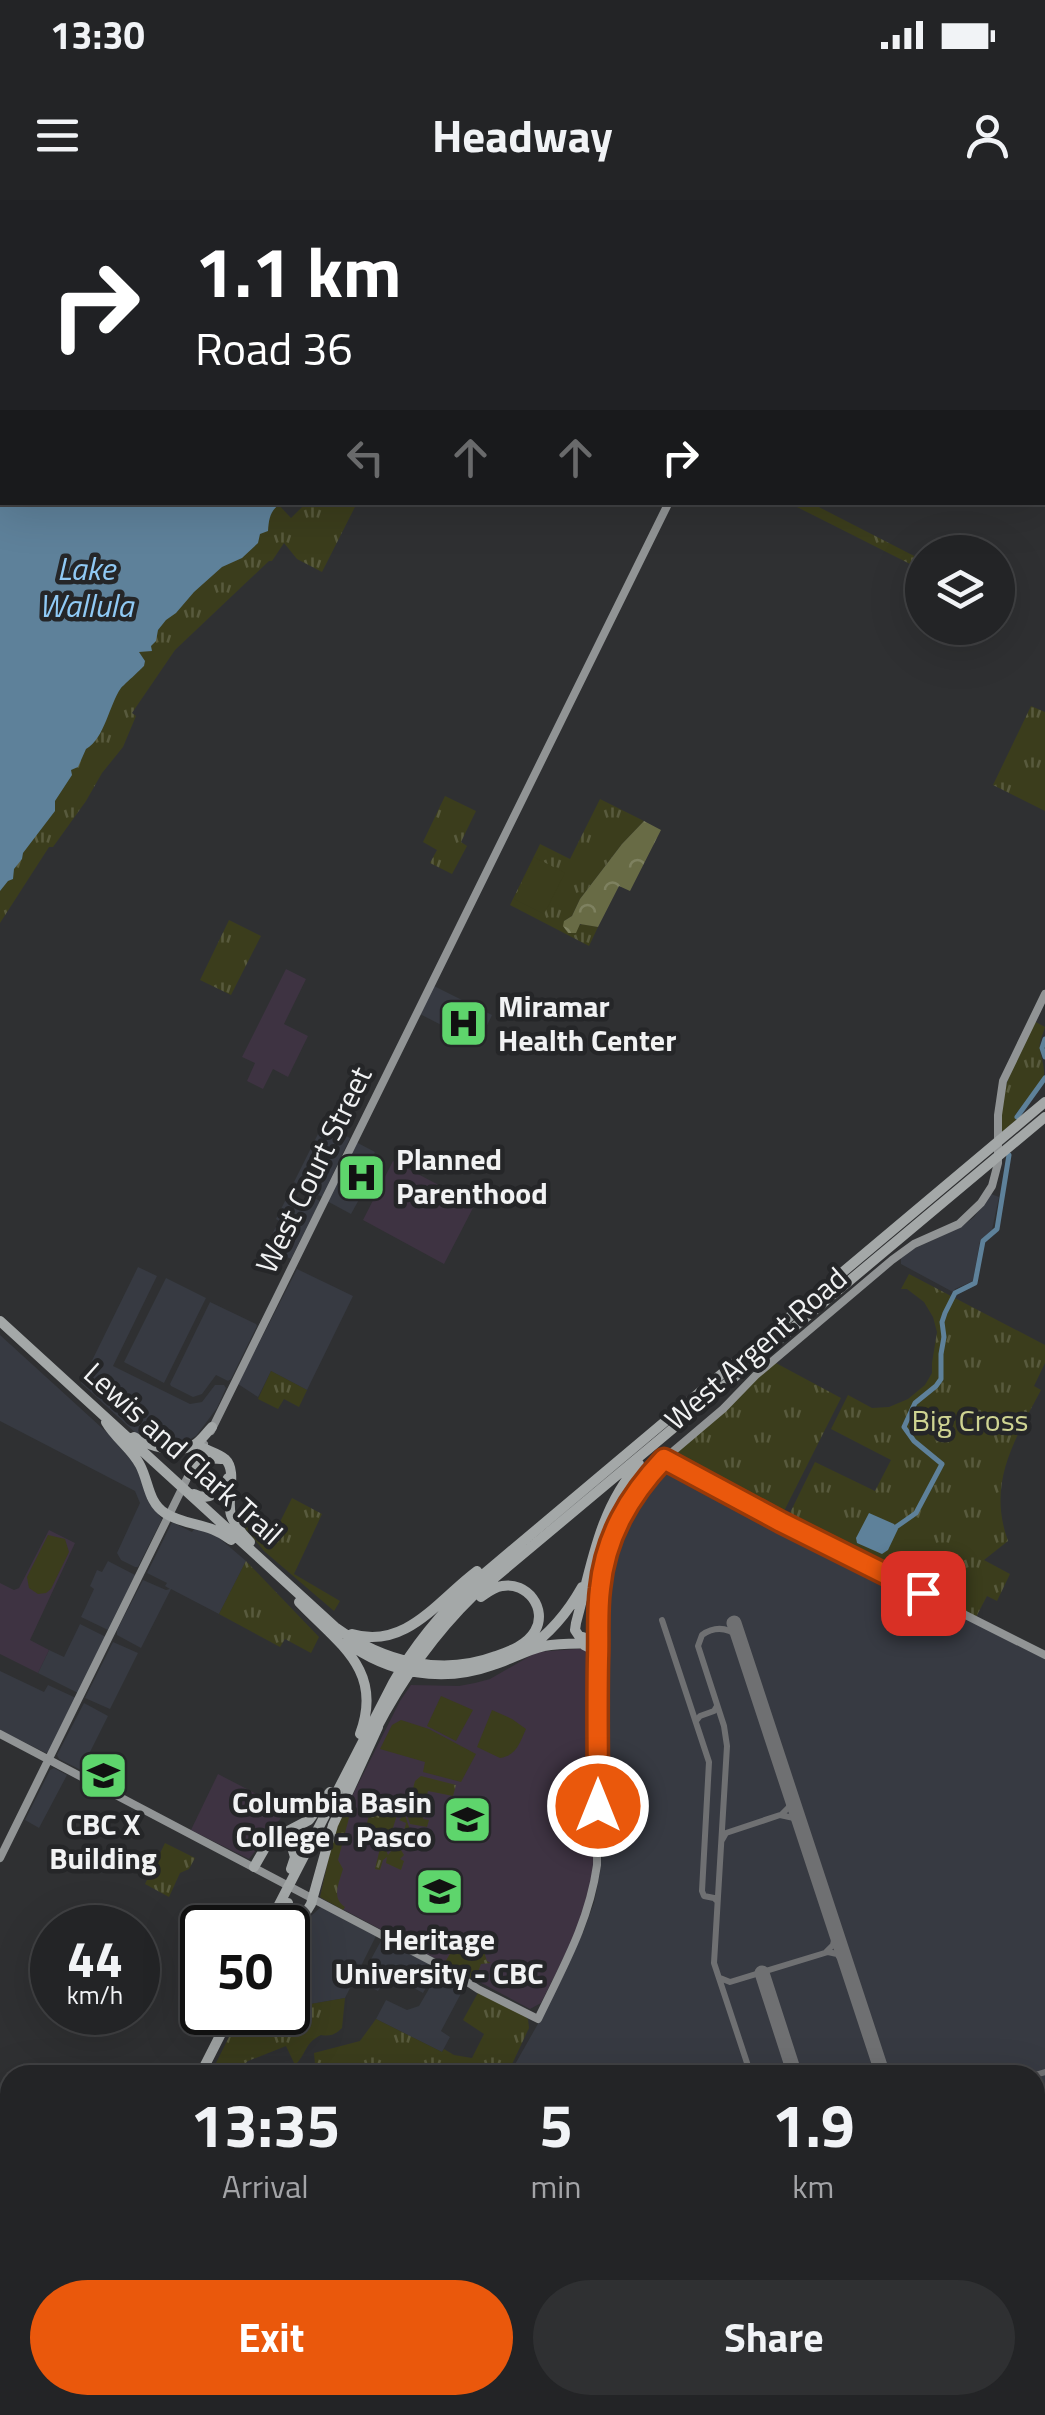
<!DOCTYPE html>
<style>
:root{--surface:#232426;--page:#2f3032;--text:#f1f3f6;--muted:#a3a4a7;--line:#404143;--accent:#ea580c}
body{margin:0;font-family:"Titillium Web",sans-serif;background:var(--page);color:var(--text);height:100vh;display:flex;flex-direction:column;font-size:38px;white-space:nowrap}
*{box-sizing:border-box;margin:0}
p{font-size:32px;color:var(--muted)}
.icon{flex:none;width:55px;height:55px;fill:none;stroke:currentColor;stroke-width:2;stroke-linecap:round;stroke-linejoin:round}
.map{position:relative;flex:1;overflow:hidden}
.drawer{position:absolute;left:0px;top:1865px;width:1045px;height:350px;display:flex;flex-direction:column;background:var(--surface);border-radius:30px 30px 0 0;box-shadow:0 10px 40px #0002,0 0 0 2px var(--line)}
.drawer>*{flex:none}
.hud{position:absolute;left:0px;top:0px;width:1045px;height:305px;box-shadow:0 10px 40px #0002,0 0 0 2px var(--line);background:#202124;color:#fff;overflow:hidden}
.buttons{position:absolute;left:905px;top:335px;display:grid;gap:20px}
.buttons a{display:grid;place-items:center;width:110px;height:110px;border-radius:50%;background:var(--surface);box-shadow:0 10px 40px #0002,0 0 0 2px var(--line);font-size:50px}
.speed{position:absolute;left:30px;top:1705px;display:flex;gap:20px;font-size:50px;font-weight:700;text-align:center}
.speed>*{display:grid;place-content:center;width:130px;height:130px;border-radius:50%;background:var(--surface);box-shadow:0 10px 40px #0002,0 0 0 2px var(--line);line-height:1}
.speed small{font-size:25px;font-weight:400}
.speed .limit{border:5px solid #111;border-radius:15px;background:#fff;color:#111}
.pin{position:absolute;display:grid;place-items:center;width:85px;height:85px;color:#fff;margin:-42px;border-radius:20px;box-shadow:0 5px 15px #0006}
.me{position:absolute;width:110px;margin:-55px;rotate:0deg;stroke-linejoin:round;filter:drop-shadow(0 0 8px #0008)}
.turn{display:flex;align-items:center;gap:35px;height:210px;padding:0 30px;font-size:45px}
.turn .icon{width:130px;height:130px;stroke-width:2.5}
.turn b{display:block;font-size:70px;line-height:85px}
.lanes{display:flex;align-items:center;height:95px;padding:0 30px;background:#0003;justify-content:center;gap:50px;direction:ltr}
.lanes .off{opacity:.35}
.eta{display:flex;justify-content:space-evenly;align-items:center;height:170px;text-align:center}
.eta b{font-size:60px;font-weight:700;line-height:70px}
.button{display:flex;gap:20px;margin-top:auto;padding:20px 30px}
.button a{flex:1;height:115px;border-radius:60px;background:var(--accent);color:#fff;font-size:40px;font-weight:700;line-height:115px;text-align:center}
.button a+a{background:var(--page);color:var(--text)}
.status{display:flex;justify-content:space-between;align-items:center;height:70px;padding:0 50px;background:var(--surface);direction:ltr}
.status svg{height:28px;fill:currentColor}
header{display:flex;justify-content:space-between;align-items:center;height:130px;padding:0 30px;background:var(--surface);font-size:45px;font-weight:700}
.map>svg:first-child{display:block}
.built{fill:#373a42}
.education{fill:#3e3342}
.grass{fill:url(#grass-tufts)}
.forest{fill:url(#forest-crowns)}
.garden{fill:#3b3d1c}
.water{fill:#5e819a}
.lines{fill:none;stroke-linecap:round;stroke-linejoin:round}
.canal{stroke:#5e819a;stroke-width:5}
.taxiway{stroke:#6f7072;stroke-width:6}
.runway{stroke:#6f7072;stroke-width:15}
.major{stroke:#919495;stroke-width:8}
.highway{stroke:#a4a8a8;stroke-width:10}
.rail{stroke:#afb0b2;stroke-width:2.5}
.route-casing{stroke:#983908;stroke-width:25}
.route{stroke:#ea580c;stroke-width:18}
.labels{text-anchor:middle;stroke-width:9;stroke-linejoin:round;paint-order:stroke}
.poi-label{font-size:30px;font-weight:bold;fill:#f1f2f3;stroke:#252628;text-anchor:start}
.street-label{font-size:30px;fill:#f1f2f3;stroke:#252628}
.park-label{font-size:30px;fill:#cfd492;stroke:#252628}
.water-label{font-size:32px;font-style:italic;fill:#90caf5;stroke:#252628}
</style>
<div class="status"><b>13:30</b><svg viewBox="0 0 49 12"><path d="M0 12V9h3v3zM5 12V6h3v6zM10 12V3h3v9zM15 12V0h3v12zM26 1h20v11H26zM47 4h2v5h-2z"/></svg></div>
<header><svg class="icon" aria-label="menu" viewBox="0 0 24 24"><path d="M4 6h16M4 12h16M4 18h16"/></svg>Headway<svg class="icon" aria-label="person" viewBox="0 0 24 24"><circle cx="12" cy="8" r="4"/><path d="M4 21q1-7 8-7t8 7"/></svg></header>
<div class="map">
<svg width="1045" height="2215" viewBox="0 0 1045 2215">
<defs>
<pattern id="grass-tufts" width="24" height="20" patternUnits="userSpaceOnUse" patternTransform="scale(2.5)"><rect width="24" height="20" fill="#3b3d1c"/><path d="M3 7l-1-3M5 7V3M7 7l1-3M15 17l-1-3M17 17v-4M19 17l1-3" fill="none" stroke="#585a3d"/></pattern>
<pattern id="forest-crowns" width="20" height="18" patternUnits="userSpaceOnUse" patternTransform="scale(2.5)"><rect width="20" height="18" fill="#686b45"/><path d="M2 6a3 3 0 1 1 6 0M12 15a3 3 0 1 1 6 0" fill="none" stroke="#7e8160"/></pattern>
</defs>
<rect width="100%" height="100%" fill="#2f3032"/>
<path class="built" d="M434,786L492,815L478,844L420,814Z
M323,924L350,938L322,997L294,982Z
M356,942L375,952L366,971L378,978L367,999L361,996L351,1014L327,1001Z
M991,994L999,997L992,1030L980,1041L973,1081L955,1089L953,1092L901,1064V1058L911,1050L961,1027L974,1017Z
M309,995L320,1001L291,1059L266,1046L279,1021L276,1019L285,1001L301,1010Z
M138,1067L157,1076L113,1166L190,1204L202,1202L215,1185H224L226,1188L217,1208L196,1236L185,1242L173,1243L140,1237L81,1183Z
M297,1069L353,1096L307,1190L271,1171L258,1197L238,1184Z
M166,1078L206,1098L164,1183L124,1162Z
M210,1102L256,1124L257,1126L231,1179L228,1181L216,1175L202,1194L193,1197L171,1186L170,1184Z
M0,1135L113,1238L134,1264L141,1278L148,1301L162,1319L138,1367H135L121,1360L117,1353L140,1303L135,1291L0,1221Z
M662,1266L670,1267L698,1284L700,1283L772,1321V1327L779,1324L1045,1459V2215H144L128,2207L129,2205H1035V1875H509L548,1806L584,1730L594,1703L600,1673L602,1649L605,1382L608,1363L629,1316L645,1286Z
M172,1322L192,1332L194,1329L203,1330L218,1337L246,1361L219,1414L171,1389L141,1448L117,1435V1430L143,1380L166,1390L170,1389L165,1386L167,1383L147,1373Z
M108,1361L135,1375L108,1430L81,1417L94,1389L90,1386L97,1370L102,1372Z
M80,1424L106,1437L78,1493L38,1473L49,1450L64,1457Z
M113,1442L138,1453L110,1509L85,1498Z
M0,1471L44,1492L48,1485L76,1498L49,1552L46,1553L0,1530Z
M84,1503L108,1516L81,1570L59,1559L57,1555Z
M54,1568L67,1575L39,1628L25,1620L50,1570Z
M321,1707L376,1736L345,1798L288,1808V1736Z
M382,1739L437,1768L423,1793L388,1774L378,1791L359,1781Z
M440,1770L466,1784L441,1831L450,1837L442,1852L376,1819L386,1800L407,1810L419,1806Z"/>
<path class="education" d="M286,769L306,779L284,824L308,836L288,877L273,869L263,889L247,881L255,863L242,857Z
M393,961L475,1004L444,1064L363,1020Z
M49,1330L75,1343L30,1440L49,1450L38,1473L0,1454V1383L14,1390L19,1388Z
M589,1448L593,1454V1665L588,1700L574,1737L541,1803L530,1809L320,1697L335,1630L400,1501L411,1485L459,1486L475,1483L490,1479L537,1452Z
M218,1574L287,1610L249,1659L191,1630Z"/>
<path class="grass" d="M277,303L291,318L306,303H357L322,372L297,359L284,343L272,361H269L175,450L132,513L136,516L123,547L102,573L86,601L53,647H49L0,723V661L145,432Z
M789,303H811L922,360V370Z
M1031,506L1045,512V611L993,585Z
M445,596L476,611L461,642L467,646L452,674L430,663L437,650L423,642Z
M600,599L644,621L622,644L580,699L572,716L564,721L577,726L582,724L598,727L589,746L510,705L540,644L570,659Z
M229,720L261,736L231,795L200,780Z
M1034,821L1045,827C1044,832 1041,837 1040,842C1038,853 1045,863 1044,875C1040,890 1023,903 1015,915L1016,920L1001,933C998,889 1016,859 1034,821Z
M909,1074L1045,1145V1163L1034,1186L1041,1190C1014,1241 987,1283 1008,1341L984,1360L1010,1374L997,1401L987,1396L976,1417L951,1405L954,1399L909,1375L907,1378L883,1369L885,1360L850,1343L845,1351L786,1321L815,1262L875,1291L891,1260L831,1229L848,1195L872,1208L889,1207L908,1199L925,1185L932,1173V1163L937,1132L933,1117L924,1102L907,1089H901Z
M774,1162L841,1198L780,1319L670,1259Z
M271,1171L307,1190L299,1207L284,1199L278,1209L258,1199Z
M292,1298L322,1314L294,1374L340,1401L334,1411L264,1351L241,1323L246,1314L276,1330Z
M246,1361L319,1437L311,1453L285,1439L280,1447L219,1414Z
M421,1576L456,1585L453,1596L428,1591L423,1611L425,1612L423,1619L429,1620L427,1627L410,1624L407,1615L412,1599L423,1602L411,1596L415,1581Z
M389,1595L409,1600L405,1615L409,1627L404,1646L400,1647L405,1636L403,1635L406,1623L399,1620L404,1615H397L386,1650L388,1655L392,1650H401L404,1655L400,1659L404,1661L401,1670L386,1663L387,1657L383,1660L380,1670L375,1669L381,1644L373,1640V1644L354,1639H362L364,1631L370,1636L375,1626L367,1623L369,1615L362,1612L380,1616L386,1598Z
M347,1608L350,1614L338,1660L343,1669C339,1683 331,1698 345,1707L343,1710L320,1697L335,1630Z
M165,1643L195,1658L189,1669L180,1673L169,1697L145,1684Z
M462,1733L492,1741L485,1755L487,1761L491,1763L481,1764L475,1780L444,1764Z
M479,1791L523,1815L528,1819L529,1828L507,1875H316L314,1853L360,1841L376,1819L442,1852L444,1849L454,1855L472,1858L484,1834L463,1820Z
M345,1798L342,1828C336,1834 330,1837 321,1835C304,1843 307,1854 295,1865L286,1846L248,1861L233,1875H210L241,1813L288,1812V1808Z"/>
<path class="forest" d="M644,621L661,630L630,691L619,686L598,727L580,724L576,733H568L563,726L564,721L572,716L580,699L622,644Z"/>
<path class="garden" d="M534,657L565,673L544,714L514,699Z
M48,1335L65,1339L69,1352L51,1389L46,1393L38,1394L29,1388L27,1377Z
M441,1496L473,1510L456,1541L427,1526Z
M492,1510L512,1519L526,1529C519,1544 517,1555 500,1558L477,1547Z
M401,1520L429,1529L476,1554L461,1582L423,1572L425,1562L380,1549L392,1525Z"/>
<path class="water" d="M2,181V302L281,303C270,311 269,318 268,331L260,334L258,343L242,358L222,367L194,392L176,413L166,420L158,430L156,441L151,446L152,451L139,452L145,461L144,466C140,470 124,485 121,488C109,505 105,538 86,549L78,567L71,570L72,575L55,601V611L23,653L22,659L14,669L13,679L8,681L0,691V185Z
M869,1313L894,1324L898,1329L888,1350L882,1354L857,1343L856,1338Z"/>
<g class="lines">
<path class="canal" d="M56,2L58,0
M565,2L567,0
M0,60L2,57
M298,304L299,302
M1045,839L1042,848L1045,857
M1017,917L1045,878
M896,1327L916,1313L942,1264L914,1241L904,1227L915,1203L936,1186L941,1179V1154L944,1137L942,1122L945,1113L955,1093L975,1083L983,1041L997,1029L1009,955"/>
<path class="taxiway" d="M662,1420L709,1562L702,1691L704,1696L714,1698L717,1701
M739,1437C727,1427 715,1426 702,1435L698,1446L724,1526L727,1546L714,1763L751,1875
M696,1521L700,1516L714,1511L717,1506
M781,1615L789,1607L790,1593
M722,1640L726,1633L780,1615L794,1618L801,1628
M826,1752L833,1745L836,1731
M720,1778L730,1782L828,1752L837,1754L847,1766
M1035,1875L1045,1872
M1038,1917L1045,1914
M770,2205L773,2207
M860,2205L863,2211L870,2214L900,2205
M760,2206L763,2205
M813,2213L817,2211L819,2205"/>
<path class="runway" d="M734,1423L883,1875
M762,1773L795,1875
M1035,1919L1045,1915
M905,2205L906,2208"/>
<path class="major" d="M817,2L819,0
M1042,199L1045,200
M211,1231L669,302
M664,1259L781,1322L1045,1455
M0,1534L454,1773
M0,1658L204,1244
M452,1772L478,1789L538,1819C563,1767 589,1722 597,1665L599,1400L605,1359L616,1326L639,1288L664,1259L723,1209L756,1175L892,1060L914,1044L959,1024L981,1003L992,986L998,963V915L1003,881L1045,794
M0,2200L26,2213"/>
<path class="highway" d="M86,2L88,0
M100,2L102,0
M0,95L2,92
M0,110L2,108
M0,1121L335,1427C382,1461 440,1477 496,1456C510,1451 527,1445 535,1431C548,1409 527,1381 502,1386C494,1387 488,1392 481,1397
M106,1222C115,1238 132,1249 140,1265C149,1282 148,1302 165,1313C187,1327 209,1322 231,1340
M134,1237C149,1246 177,1255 194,1245C201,1241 206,1233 212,1227
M203,1248C209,1251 219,1254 225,1259C238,1271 226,1299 231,1315C235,1326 242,1334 250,1342
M189,1275L206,1258L221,1259
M194,1294C209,1302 221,1292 228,1278
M299,1402C339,1444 384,1470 360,1534
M352,1434C406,1450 438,1400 477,1371
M593,1440L579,1436L575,1430L576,1423C591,1368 599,1308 639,1264
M346,1442C389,1474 443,1483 493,1465C510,1460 526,1450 544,1446C562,1443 581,1444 598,1443
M584,1445L592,1449L598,1456
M527,1449C551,1433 568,1412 582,1387
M375,1531C401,1481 433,1435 474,1395L1045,917
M269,1646L281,1642L292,1647L295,1657L291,1669
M254,1667L269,1641L309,1620L330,1592
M267,1728L393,1483C414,1446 442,1412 473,1383L1045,902
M275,1728L288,1703
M288,1731L303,1717L311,1704L333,1625L378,1527
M200,1875L232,1812
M25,2212H29L33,2205
M73,2215L74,2205
M107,2215L113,2205"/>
<path class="rail" d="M63,2L65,0
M0,81L2,78"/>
</g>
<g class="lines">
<defs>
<path id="route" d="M598,1606C598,1557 597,1508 598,1459C599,1435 597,1412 600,1389C605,1337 629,1296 664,1259L781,1322L923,1393"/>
</defs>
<use href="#route" class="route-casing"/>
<use href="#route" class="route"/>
</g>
<defs>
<symbol id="hospital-square" viewBox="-11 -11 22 22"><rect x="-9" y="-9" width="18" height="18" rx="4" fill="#5ed56c" stroke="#252628"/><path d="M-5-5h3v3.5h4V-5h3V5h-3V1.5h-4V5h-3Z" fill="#111"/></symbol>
<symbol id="university-square" viewBox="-11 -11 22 22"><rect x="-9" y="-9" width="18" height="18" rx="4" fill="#5ed56c" stroke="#252628"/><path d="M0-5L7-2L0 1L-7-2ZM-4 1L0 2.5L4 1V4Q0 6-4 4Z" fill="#111"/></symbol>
</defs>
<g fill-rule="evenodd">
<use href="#hospital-square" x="436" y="796" width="55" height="55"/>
<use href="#hospital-square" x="334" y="950" width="55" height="55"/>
<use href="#university-square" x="76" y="1548" width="55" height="55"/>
<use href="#university-square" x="440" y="1592" width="55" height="55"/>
<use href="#university-square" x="412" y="1664" width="55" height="55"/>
</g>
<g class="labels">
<g class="poi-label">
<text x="498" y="817">Miramar<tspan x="498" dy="34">Health Center</tspan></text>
<text x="396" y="970">Planned<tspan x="396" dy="34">Parenthood</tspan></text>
<text x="432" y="1613" text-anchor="end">Columbia Basin<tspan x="432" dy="34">College - Pasco</tspan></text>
<text x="103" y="1635" text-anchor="middle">CBC X<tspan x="103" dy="34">Building</tspan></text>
<text x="439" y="1750" text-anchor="middle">Heritage<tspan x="439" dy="34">University - CBC</tspan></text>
</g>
<g class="street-label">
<text transform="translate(314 970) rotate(-64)" y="10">West Court Street</text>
<text transform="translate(756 1149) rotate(-41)" y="10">West Argent Road</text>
<text transform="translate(183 1254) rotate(42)" y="10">Lewis and Clark Trail</text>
</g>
<g class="park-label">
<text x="970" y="1231">Big Cross</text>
</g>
<g class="water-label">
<text x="86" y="380">Lake<tspan x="86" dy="37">Wallula</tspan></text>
</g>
</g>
</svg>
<div class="buttons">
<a><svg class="icon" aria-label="layers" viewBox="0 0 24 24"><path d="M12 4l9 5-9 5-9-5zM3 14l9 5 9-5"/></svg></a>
</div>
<div class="speed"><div>44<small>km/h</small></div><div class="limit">50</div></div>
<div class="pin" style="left:923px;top:1393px;background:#d93025"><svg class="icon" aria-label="arrive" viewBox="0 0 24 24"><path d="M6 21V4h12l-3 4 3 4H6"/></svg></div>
<svg class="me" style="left:598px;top:1606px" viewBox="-20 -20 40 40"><circle r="17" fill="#ea580c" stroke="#fff" stroke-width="3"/><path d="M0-11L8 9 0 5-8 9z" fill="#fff"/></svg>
<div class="hud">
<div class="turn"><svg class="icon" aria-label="right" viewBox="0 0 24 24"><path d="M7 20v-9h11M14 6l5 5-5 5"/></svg><div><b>1.1 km</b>Road 36</div></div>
<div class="lanes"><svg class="icon off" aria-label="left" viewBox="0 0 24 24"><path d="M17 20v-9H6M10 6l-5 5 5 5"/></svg><svg class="icon off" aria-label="ahead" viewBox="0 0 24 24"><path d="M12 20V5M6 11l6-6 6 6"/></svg><svg class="icon off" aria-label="ahead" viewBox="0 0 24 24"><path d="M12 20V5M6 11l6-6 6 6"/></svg><svg class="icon" aria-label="right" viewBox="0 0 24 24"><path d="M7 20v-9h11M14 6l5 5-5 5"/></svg></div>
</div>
<section class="drawer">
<div class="eta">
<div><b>13:35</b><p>Arrival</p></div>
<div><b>5</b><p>min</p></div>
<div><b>1.9</b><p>km</p></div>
</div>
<div class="button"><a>Exit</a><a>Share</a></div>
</section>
</div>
